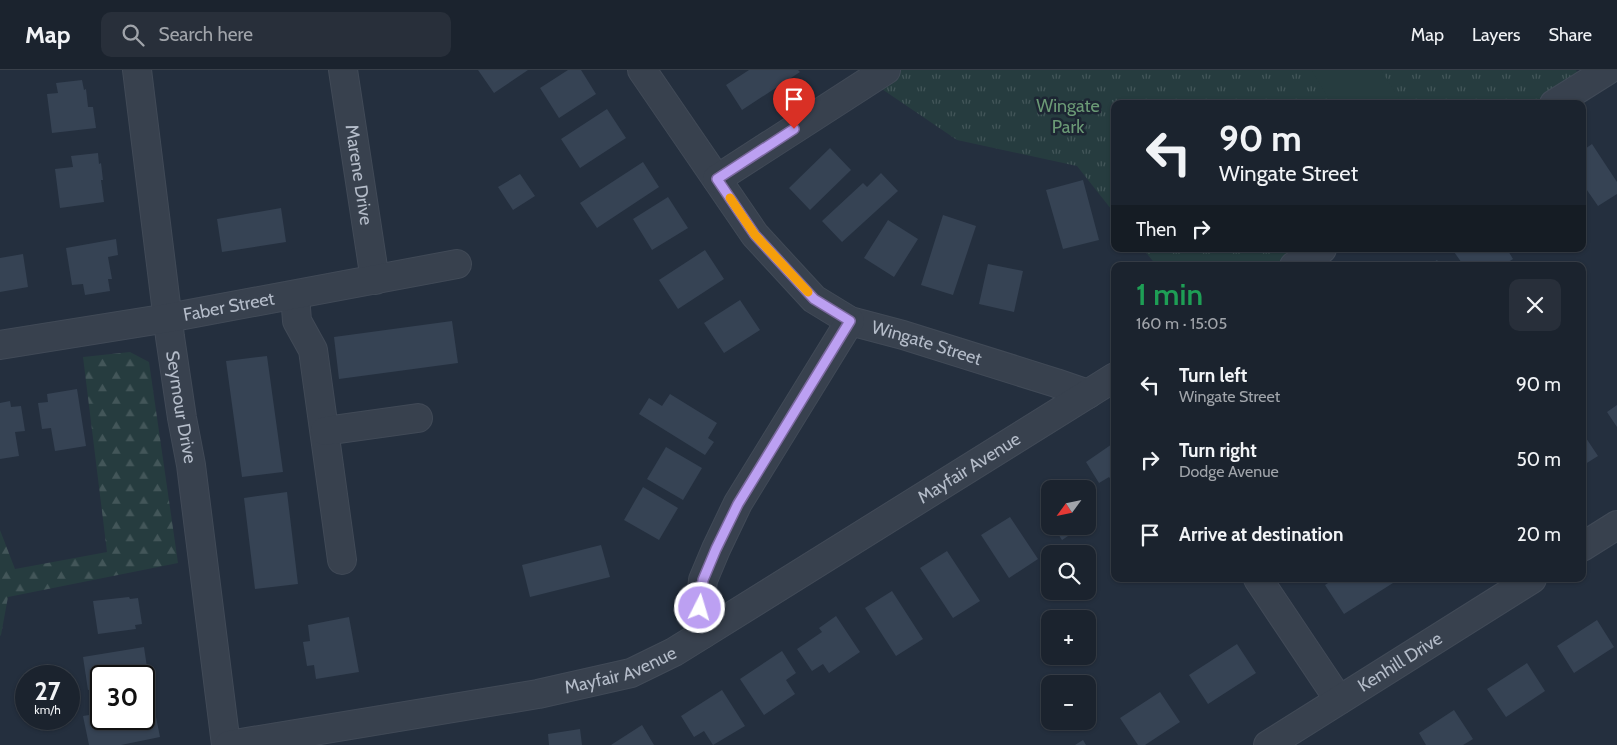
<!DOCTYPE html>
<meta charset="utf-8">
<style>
:root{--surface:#1b232e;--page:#282f3a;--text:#f1f3f6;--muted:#a0a4aa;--line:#39404a}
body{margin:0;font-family:Cabin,sans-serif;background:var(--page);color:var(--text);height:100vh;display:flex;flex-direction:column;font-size:19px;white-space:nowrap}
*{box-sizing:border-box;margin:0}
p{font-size:16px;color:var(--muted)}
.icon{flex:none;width:28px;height:28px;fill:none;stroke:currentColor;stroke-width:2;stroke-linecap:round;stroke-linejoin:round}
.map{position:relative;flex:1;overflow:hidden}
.drawer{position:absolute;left:1111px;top:192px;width:475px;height:320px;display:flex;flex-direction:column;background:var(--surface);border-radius:10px;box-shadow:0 1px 4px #0004,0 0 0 1px var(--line)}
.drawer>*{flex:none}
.hud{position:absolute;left:1111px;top:30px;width:475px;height:152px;border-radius:10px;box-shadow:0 1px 4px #0004,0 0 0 1px var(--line);background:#1b232e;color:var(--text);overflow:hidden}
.needle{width:32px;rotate:237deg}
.buttons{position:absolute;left:1041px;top:410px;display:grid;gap:10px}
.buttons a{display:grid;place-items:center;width:55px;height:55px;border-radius:10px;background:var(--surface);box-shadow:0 1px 4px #0004,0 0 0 1px var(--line);font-size:25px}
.speed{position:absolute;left:15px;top:595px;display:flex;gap:10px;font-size:25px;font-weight:700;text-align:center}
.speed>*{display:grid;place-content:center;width:65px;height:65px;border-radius:50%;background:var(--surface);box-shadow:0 1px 4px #0004,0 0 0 1px var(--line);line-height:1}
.speed small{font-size:12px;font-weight:400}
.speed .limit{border:2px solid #111;border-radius:8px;background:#fff;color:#111}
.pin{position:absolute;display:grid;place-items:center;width:42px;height:42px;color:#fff;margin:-51px -21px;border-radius:50% 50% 50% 0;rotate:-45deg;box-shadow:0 0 5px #0007}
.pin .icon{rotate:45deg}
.me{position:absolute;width:55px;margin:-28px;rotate:5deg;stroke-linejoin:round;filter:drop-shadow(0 0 4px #0008)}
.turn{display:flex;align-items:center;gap:18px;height:105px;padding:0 25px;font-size:22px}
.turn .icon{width:65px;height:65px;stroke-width:2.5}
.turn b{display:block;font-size:35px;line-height:42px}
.then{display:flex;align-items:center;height:48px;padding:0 25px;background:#0003;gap:10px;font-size:19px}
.round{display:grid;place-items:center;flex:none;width:52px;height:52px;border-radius:10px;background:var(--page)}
.summary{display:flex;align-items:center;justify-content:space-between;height:85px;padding:0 25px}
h1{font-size:30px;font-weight:600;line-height:38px;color:#1e9e55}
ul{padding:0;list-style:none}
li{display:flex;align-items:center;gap:15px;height:75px;padding:0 25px}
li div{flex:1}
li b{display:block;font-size:19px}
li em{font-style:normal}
header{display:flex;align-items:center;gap:30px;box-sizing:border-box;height:70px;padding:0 25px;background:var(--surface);border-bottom:1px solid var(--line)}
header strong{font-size:24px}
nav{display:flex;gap:28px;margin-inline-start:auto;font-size:18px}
.search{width:350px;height:45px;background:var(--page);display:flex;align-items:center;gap:12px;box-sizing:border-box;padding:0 18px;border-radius:10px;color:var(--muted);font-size:19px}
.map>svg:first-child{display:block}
.forest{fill:url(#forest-firs)}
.park{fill:url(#park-tufts)}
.pitch{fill:#263c3f}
.building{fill:#364354}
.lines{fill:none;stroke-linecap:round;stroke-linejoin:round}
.minor-casing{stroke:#414a57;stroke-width:30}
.minor{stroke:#38414e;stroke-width:28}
.route-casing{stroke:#7a689d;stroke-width:12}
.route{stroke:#bca0f2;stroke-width:9}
.slow{stroke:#f59e0b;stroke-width:9}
.labels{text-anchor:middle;stroke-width:5;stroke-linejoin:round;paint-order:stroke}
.park-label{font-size:18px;fill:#6b9a76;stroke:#1d2633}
.street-label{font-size:18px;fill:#b4bcc9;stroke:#1d2633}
</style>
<header>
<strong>Map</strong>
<div class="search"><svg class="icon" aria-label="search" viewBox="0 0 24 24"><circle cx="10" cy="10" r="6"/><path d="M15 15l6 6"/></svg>Search here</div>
<nav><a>Map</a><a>Layers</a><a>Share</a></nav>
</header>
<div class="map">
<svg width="1617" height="675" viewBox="0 0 1617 675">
<defs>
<pattern id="forest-firs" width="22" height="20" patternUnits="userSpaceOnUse" patternTransform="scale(1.25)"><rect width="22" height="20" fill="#263c3f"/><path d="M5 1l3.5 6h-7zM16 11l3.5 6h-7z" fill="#435659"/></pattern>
<pattern id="park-tufts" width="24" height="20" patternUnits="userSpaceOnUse" patternTransform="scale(1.25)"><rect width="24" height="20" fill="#263c3f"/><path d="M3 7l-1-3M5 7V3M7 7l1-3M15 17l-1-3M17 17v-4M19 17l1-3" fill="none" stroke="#435659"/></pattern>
</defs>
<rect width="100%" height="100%" fill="#242f3e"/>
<path class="forest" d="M130,282L149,292L178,493L8,527L1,565L0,566V460L15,499L107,482L83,287Z"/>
<path class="park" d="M886,0H1576L1585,14L1554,34H1115V144L1077,96L957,70L870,11Z
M1143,179H1322L1294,196H1157Z"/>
<path class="pitch" d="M1314,0H1381L1400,30L1395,34H1332L1312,1Z"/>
<path class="building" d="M478,0H528L494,23Z
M568,0H581L596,24L559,48L540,18Z
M749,0H798L800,2L742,40L726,15Z
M82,10L84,20L86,19L88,37H93L96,58L52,63L47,24L58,23L56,13Z
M607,39L626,68L580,98L561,69Z
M1592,74L1617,112V124L1598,136L1582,113V81Z
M830,78L851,100L810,140L789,118Z
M98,83L99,94L101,93L103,110H101L104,132L60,138L55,99L73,97L71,86Z
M643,92L659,117L597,158L580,133Z
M881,103L898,121L842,172L822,151L863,113L867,117Z
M520,104L535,126L513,140L498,117Z
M1083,110L1099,170L1063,179L1046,120Z
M668,127L688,158L652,180L633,149Z
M281,138L286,172L222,182L217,149Z
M943,145L976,156L953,225L921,215Z
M888,150L918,169L894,207L864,188Z
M116,169L118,185L108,187L112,209H108L110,221L85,225L83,214L72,215L66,178Z
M1452,179H1507L1513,189L1502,196H1464Z
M705,180L724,209L678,239L659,210Z
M23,184L28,217L0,222V188Z
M1437,190L1442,196H1427Z
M988,194L1023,201L1014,242L979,234Z
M740,230L760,260L724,283L704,253Z
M452,251L458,293L339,309L334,267Z
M267,286L283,402L242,407L226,291Z
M77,319L86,376L55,381L51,358L42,359L38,333L48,332L47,324Z
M670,324L717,353L708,368L714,372L705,385L639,344L649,328L662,336Z
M10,331L11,337L21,336L25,361L15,362L19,386L0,389V333Z
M1617,335V357L1607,342Z
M1582,362L1598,386L1582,396Z
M1115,372V416L1109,407L1099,413L1086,392Z
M666,377L702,398L683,430L647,409Z
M643,417L678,438L659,470L624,450Z
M287,422L298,514L255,519L244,428Z
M1010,447L1038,489L1009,508L981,465Z
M1053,456H1083L1062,470Z
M601,475L610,507L530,527L522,495Z
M947,481L980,531L953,548L920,498Z
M1334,509H1391L1393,513L1344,544L1325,515Z
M892,521L923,569L896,586L865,538Z
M129,527L130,529L138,528L142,554L135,555L136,559L98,564L93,531Z
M836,546L860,582L829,603L823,594L812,601L797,579L822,562L819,558Z
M349,547L359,602L316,609L314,595L307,596L303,572L310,571L308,555Z
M1597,550L1614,577L1574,603L1557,576Z
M1237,574L1256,603L1208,634L1189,605Z
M144,577L149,611H144V606H101V618L88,620L83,587Z
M782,581L796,603L786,610L795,624L764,645L740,609Z
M1527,593L1545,621L1506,647L1487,619Z
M722,620L745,656L713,675L704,661L694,667L681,646Z
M1160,622L1180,652L1145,675H1138L1120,648Z
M153,632L160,667L121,675H89L83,646L101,643V649H144V634Z
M1454,640L1473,669L1463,675H1426L1419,663Z
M642,655L654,675H611Z
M580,659L582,675H549L548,664Z
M1083,670L1086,675H1075Z"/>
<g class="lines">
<defs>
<g id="minor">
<path id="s1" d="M137,0L170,267L182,348L191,395L226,675"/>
<path id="s2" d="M343,0L375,210"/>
<path id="s3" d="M642,0L755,165L814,229L850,251L903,265L1056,313L1088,324"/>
<path d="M1554,34L1608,0"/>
<path d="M717,109L886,0"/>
<path d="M1294,196L1322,179"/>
<path d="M295,225L297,251L313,280L342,490"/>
<path id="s4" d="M0,275L168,248L457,194"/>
<path d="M325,361L418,348"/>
<path d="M1582,477L1617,455"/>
<path d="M1258,509L1339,630"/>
<path d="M703,564L700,538L703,510L716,479L738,433L850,251"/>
<path id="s5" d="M229,675L538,624L631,603L674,582L703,564L1115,307"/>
<path id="s6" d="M1268,675L1532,509"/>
</g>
</defs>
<use href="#minor" class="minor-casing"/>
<use href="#minor" class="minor"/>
</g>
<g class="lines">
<defs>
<path id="route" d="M700,538L703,510L716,479L738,434L850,251L814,229L755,165L717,109L794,59"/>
</defs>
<use href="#route" class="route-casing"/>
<use href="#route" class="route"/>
<path class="slow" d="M730,128L755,165L808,222"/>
</g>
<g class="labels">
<g class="park-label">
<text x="1068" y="42">Wingate<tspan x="1068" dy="21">Park</tspan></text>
</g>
<g class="street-label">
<text dy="6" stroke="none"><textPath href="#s2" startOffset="106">Marene Drive</textPath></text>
<text dy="6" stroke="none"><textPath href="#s4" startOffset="232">Faber Street</textPath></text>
<text dy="6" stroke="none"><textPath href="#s3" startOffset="409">Wingate Street</textPath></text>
<text dy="6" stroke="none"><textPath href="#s1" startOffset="340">Seymour Drive</textPath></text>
<text dy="6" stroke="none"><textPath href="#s5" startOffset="804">Mayfair Avenue</textPath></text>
<text dy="6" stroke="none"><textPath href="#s6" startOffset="156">Kenhill Drive</textPath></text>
<text dy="6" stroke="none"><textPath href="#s5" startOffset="399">Mayfair Avenue</textPath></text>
</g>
</g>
</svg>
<div class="buttons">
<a><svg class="needle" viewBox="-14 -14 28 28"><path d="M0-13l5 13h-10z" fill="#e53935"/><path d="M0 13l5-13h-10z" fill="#a0a4aa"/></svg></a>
<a><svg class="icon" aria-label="search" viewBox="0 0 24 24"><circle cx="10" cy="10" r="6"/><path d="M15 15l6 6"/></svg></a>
<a>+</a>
<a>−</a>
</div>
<div class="speed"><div>27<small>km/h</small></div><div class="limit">30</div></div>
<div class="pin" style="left:794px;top:59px;background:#d93025"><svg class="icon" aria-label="arrive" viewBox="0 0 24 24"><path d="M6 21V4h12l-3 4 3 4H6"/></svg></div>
<svg class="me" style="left:700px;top:538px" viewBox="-20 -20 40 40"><circle r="17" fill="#bca0f2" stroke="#fff" stroke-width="3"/><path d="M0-11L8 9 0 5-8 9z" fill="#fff"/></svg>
<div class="hud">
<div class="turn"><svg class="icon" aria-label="left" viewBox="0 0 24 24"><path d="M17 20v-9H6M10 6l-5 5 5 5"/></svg><div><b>90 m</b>Wingate Street</div></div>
<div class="then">Then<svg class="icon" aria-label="right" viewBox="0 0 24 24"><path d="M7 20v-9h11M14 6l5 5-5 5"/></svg></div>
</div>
<section class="drawer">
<div class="summary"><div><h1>1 min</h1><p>160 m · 15:05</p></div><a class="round"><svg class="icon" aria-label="close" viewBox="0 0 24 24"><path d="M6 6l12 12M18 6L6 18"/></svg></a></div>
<ul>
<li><svg class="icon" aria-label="left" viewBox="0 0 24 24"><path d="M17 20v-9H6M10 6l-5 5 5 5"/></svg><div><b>Turn left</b><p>Wingate Street</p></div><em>90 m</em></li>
<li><svg class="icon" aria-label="right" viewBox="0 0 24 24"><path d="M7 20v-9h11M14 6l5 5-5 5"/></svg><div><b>Turn right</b><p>Dodge Avenue</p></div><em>50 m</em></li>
<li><svg class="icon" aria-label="arrive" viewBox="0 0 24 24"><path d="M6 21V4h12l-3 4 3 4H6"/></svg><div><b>Arrive at destination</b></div><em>20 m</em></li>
</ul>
</section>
</div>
